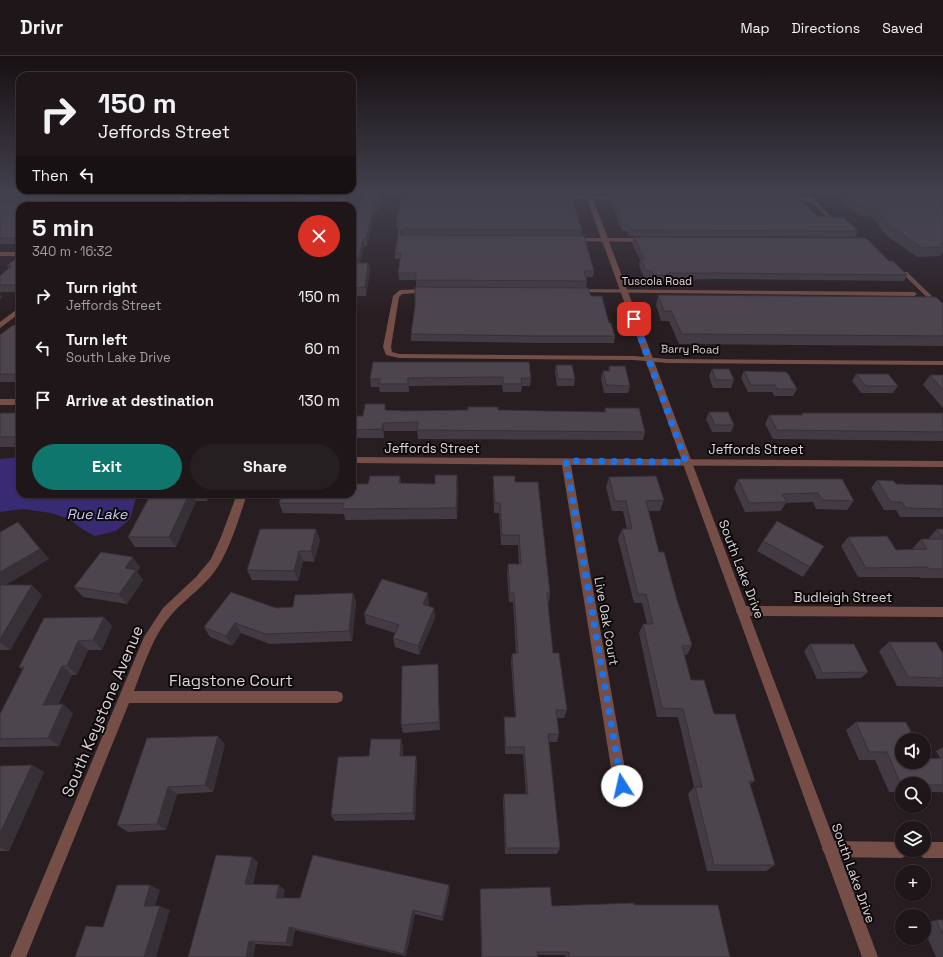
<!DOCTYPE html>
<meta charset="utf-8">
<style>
:root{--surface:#1e1619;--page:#261f22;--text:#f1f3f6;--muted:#a19fa2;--line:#3c3538;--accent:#0f766e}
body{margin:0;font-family:"Space Grotesk",sans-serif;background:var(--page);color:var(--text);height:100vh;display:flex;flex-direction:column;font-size:15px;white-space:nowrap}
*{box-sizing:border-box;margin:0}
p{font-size:13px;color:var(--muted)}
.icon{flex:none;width:22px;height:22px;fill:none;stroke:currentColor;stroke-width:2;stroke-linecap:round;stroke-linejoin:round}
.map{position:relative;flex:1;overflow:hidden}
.panel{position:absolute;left:16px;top:146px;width:340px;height:296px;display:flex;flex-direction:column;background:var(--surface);border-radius:12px;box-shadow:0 1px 3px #0004,0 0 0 1px var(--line)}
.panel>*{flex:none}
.guide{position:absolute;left:16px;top:16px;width:340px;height:122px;border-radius:12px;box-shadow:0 1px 3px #0004,0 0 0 1px var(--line);background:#1e1619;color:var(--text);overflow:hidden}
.buttons{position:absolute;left:895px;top:677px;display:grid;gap:8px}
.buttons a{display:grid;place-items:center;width:36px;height:36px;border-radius:50%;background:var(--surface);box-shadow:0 1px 3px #0004,0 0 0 1px var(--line);font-size:20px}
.pin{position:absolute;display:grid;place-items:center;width:34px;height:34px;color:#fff;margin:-17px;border-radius:8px;box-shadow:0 2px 6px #0006}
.me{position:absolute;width:44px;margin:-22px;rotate:350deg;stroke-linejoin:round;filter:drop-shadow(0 0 3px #0008)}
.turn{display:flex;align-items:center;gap:14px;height:84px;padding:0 16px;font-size:18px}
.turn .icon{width:52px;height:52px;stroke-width:2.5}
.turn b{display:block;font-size:28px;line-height:34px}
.then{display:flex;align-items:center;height:38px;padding:0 16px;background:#0003;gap:8px;font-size:15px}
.round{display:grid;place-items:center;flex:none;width:42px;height:42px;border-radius:21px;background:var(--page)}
.overview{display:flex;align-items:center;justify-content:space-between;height:68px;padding:0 16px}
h1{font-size:24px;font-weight:600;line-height:30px}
.action{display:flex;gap:8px;margin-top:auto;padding:8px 16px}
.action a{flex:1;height:46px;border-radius:24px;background:var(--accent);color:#fff;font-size:16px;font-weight:600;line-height:46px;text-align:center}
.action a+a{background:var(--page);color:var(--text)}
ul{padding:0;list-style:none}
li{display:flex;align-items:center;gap:12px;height:52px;padding:0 16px}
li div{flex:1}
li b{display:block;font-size:15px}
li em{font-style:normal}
header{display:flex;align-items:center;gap:24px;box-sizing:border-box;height:56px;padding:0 20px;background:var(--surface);border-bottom:1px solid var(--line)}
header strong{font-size:19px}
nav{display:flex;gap:22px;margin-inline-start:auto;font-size:14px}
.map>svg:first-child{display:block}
.water{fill:#382b74}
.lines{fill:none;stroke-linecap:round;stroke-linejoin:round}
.service{fill:#754f47;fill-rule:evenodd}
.minor{fill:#754f47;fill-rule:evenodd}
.tertiary{fill:#754f47;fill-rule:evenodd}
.wall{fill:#423b43}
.shaded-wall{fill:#363037}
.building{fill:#4d454e;stroke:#363037}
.route{stroke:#1a73e8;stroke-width:7;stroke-dasharray:0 12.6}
.labels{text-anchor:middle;stroke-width:4;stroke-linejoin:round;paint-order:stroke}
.far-street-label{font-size:11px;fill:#ddd6d8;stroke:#0d090a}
.street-label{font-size:13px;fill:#ddd6d8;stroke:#0d090a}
.water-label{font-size:14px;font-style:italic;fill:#cecdf8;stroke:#0d090a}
.near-street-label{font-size:16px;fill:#ddd6d8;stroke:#0d090a}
</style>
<header>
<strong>Drivr</strong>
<nav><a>Map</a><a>Directions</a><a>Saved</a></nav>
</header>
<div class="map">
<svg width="943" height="901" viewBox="0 0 943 901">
<rect width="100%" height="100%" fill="#281d21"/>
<path class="water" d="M252,135H285L281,150H243Z
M20,401V438H137L130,463L116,475L95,480L82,473L69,463L51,457L23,453L0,456V403Z"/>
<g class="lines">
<path class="service" d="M812,142L829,159V161H827L811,144L810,143Z
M903,216H907L943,251V255H941L903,218Z"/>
<path class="minor" d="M187,135H192L181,150H175Z
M341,135H347L341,150H335Z
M409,139H490L493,141L490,143L407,142V140Z
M558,139L624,140L627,142L624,144L556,142L555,141Z
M786,141H812L815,143L812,145L784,144L783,143Z
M572,182H646L649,184L646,186L570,185L569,184Z
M0,196H20V200H0Z
M428,233L431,235L430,236L402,238L399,241L391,291L392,296L399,298L634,300L667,303L943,305V309L667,307L634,304L399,302L386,299L383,291L393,240L400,234Z
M576,233L914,236L917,238L914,240L574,236L573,235Z
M20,251V257L0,272V266Z
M0,343H20V349H0Z
M352,401L943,405V411L571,409L628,730L626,735L621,737L616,735L614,730L562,409L352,407Z
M237,438H247C239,462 232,487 219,509C207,529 187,541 172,558C153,579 144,609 134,635H337L342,637L343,641L342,645L337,647H129L26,901H10L144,581L163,552L196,521L211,503L221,481Z
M742,550L943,551V561L742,560L738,559L736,555L738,551Z
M830,785L902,786V794H910L907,799L902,802L830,801L825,798L822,793L825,788Z
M924,786H943V802H924L919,799L916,794H924Z"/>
<path class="tertiary" d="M584,135H590L878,901H862Z"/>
</g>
<path class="wall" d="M0,135H67L51,149L47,146L45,147L47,150H20V188H0V147H15H0Z
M202,135H228L217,150H193L201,144L200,139Z
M296,135L321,146H295L293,140Z
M383,135L378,155H375L367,190H364L360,207H368L370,215L366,240H357L352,266L353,272L352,278V171Z
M478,135H570L569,138H478Z
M606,135H791L789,139L607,138Z
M835,135H938L943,139V196L940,200L917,201L886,179L871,160H860L842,148L844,143Z
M611,139L818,161L858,175L855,181L629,180L627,175H622L610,145Z
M421,142L582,174L581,180L594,215L593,221H586L587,225L586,232L609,267L615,280L614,287H537L411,285V278L567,232L416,231V224H399L398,217L400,203H395V197L399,172H397L396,166Z
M634,181L889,205L907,219L904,225L720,223L666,224V225H652L651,222H644L639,209L640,204L632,187Z
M20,199L19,236H0V220L9,212L7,210Z
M658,239L943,248V290L679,288L669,265H661L656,249Z
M20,267V326H0V279L18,270Z
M373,306L531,322L530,330H522L521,336H503L502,329L409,330V336H380L379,331H371L370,323Z
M556,309L575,323L574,330H557L555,316Z
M609,310L630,330L628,337H604L601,322L603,315H608Z
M712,313L734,324L731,332H713L709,320Z
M744,315L797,333L793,340H774L772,336H748L741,322Z
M856,318L898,330L893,337H861L852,325Z
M930,319H943V352L923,329Z
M605,352L645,376L643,384L418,383L417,375H384V382H352V360H363L386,354L405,355L498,354L604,356Z
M709,356L734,369L731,376H712L706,363Z
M0,357H20V391H0Z
M802,357H943V385L773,383L765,368L769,359H801Z
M400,420L401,427L458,430L457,463L345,464L344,458L283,457L279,447L281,442H277L275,438H352L368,428Z
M493,420L515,426L550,537L549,546H547L553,597L567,654L564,662H557L559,678L557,686H548L560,792L557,798H505L503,744L504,738H526L523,698H505L504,669V661H515L511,606L512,598H516L513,546H509L507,518L508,508H519L518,489H501L499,457H494L493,430Z
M609,421L664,444L660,455H649L659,496L677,544L692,589L687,599H684L691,624L714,658L755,725L750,728L775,809L766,815H707L688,738L694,731L678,661H657L639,577L643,568H647L642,547H634L618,483L622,473H627L623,455H612L606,431Z
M738,423H842L854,445L847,454L816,453L813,446L786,447L781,455L745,456L734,432Z
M877,424L896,428L943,429V461H900L896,454H884L871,432Z
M151,438H210L207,445H196L176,491H135L128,481Z
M18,466L49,503L5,529L42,539L10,594H0V529H2L0,528V476Z
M316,473L320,484L314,506L303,505L298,525L252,524L247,514Z
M937,473H943V522H920L919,521H858L841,490L848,481L896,494L912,493L921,483H928Z
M763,485L810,511L803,521L757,495Z
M140,511L137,516L143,524L127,548L83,541L74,531Z
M353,537L356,547L352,585L270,588L241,577L232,590L210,581L204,571L276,552L293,551Z
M429,547L428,550L434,552L435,562L419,599L395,591L393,582L395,577L366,568L364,558Z
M104,561L112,570L102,594H88L77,619H72L58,649L73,657L59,690L0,691V658L23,614L19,611Z
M889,586L943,598V631L897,630L879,595Z
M810,588L868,616L861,622L817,623L804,595Z
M438,608V617L440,674L403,677L401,669Z
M856,666L925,703L940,702L936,695L943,691V739L942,736H924V728H902V736H889L875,704H859L846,674Z
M401,683L403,691V700H416L417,708L415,764L335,765L331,759L369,700Z
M225,688L213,736L177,738L166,774L128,776L117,769Z
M32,709L44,716L9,795H0V710Z
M258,806L253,828L285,834L283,842H300L450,833L443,865L415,858L406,900L295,874L292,890L256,888L188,901Z
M480,833L552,850L634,849L730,901H566L565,899H538V901H481Z
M936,864H943V901H936L924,874V867Z"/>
<path class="shaded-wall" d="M57,135H67L51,149L48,143Z
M220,135H228L217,150H209Z
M322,135H326L321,146L319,150H314Z
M381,135H383L378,155L377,148Z
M44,146L47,150H39Z
M374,148L375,155L367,190L366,183Z
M403,173L404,180L401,181L400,178L401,174Z
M363,183L364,190L358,215L357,207Z
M368,207L370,215L366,240L365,231Z
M20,224V235L19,236L15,229Z
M356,232L357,240L352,266L353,272L352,278V251Z
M0,238L2,241L0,244Z
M354,290L356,299L352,315V300Z
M408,322L409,330V336L408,328Z
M383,367L384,375V382L382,373Z
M457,419L458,430L457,463L456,452Z
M189,438H192L196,445L176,491L169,481Z
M204,438H210L207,445Z
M18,466L49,503L3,531L0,528V516Z
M316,473L320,484L314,506L311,495Z
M299,495L303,505L298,525L294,515Z
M133,501L140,511L137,516L143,524L127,548L119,538L125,512Z
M32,529L42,539L10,594L0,586V583Z
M353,537L356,547L352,585L349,575Z
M428,537L429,547L424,558L423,548Z
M434,552L435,562L419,599L418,590Z
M104,561L112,570L102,594L93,584Z
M235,567L241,577L232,590L226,580Z
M78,585L88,594L77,619L67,610Z
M438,608V617L440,674L439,666Z
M62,610L72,619L54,657L43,649Z
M63,648L73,657L59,690L48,682Z
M218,680L225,688L213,736L205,729Z
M401,683L403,691L402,708L400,700Z
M416,700L417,708L415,764L413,757Z
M32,709L44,716L9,795L0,791V777Z
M168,731L177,738L166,774L157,768Z
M252,801L258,806L252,833L245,828Z
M150,829L160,834L154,854L144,850Z
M279,829L285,834L282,846L276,842Z
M449,829L450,833L443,865L442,861Z
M160,850L170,854L156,901H144Z
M413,854L415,858L406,900L404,898Z
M289,871L295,874L292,890L286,887Z
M249,885L256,888L253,901H246Z"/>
<path class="building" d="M0,135H57L48,143L44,141H0Z
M202,135H220L209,150H193L208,139H200Z
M296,135H322L314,150H296L301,140H293Z
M364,135H381L377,148H374L366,183H363L357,207H368L365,231L356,232L352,251V171Z
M849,135H938L943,139V187H940L943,189V191L922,192L891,170L875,152H864L846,140H854Z
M478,138L571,139L582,174L403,173L401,174L400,178L401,179L584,180L594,215H584L587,225L416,224V217H398L401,197H395L400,166H396L401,141H421L420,142L479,143Z
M611,139L797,140L818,161H843L858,175L631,174L628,169H623Z
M44,146L39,150H20V182H0V147Z
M634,181L866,182L889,205H893L907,219L722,217H667V219H654L652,215H646L640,203H644Z
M20,199V224L15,229H0V220L11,210H7Z
M415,231L588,232L591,240H602L609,267H611L615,280H537L411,278L415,250Z
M658,239L936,241L943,248V280L682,278L671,255H664Z
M20,267V295H19H20V318H0V279L13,269L18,270Z
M352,290H354L352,300Z
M373,306H529L531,322H521L522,328H503V321L408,322V328H379L380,323H370Z
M556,309H572L575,323H558Z
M609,310H625L630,330L606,329L603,315H610Z
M712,313H729L734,324H716Z
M744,315L787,316L797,333H777L775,329H751Z
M856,318H888L898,330H866Z
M930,319H943V334Z
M365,348H385V354L405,355L468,354V351H498V354L606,356L605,352H639L645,376L417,374L418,366L383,367L382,373L352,374V360H363Z
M709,356H728L734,369H715Z
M0,357H20V382H16L17,381H0Z
M802,357H943V376L777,374L769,359H803Z
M435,419H457L456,452L342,453L344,447H279L282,438H352V428H368L370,420H400L399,427L435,428Z
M493,420H515V426H538L550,537H547L553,597H559L567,654H556L559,678H548L560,792H506L504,738H528L524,691H506L504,661H516L512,598L518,597L514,537H510L508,508H521L519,479H502L500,447H495Z
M656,420L664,444L646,445L659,496H664L677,544L692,589L682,590L691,624H704L714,658H735L755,725H749L775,809H714L695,731H702L683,653L662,652L643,568H653L646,538H638L622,473H632L626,445H615L609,421Z
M738,423H842L854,445L822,444L818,437L782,438L787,446L749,447Z
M877,424L894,425L896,428L943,429V453L906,452L902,446H891Z
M151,438H189L169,481H128Z
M777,465L824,490L810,511L763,485Z
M18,466L40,493L0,516V476Z
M260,473H316L311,495H299L294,515L247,514Z
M937,473H943V482Z
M887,480L896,494L927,493L921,483H943V513H929L928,511L866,512L848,481Z
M101,496L133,501L125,512L136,514L119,538L74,531Z
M382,523L428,537L423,548L434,552L418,590L393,582L399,569L364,558Z
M0,529H32L0,583Z
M231,536L276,552L293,551L295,539L353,537L349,575L265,578L235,567L226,580L204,571Z
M104,561L93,584L78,585L67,610H62L43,649L63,648L48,682L0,683V658L24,611H19L44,562Z
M889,586H936L943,598V622L908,621Z
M810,588H854L868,616L822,617Z
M438,608L439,666L401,669L402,610Z
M856,666H906L915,684H902V706H924V702L925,703L943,702V729H924V728H902V729H901L887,696H869Z
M218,680L205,729L168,731L157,768L117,769L147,682Z
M371,683H401L400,700H416L413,757L331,759L338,701L369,700Z
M32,709L0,777V710Z
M216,799L252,801L245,828L279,829L276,842H300L313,799L449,829L442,861L413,854L404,898L289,871L286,887L249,885L246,901H188Z
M117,829H150L144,850H160L144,901H75L86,870L103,871Z
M550,831L552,850L634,847V849H718L730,901H569V896H537L538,901H482L480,833Z
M936,864H943V879Z"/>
<linearGradient id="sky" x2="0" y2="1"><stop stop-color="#161012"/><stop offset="0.52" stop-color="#42404e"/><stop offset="1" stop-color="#42404e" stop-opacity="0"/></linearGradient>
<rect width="943" height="261" fill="url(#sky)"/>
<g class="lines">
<path class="route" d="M622,730L566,405L686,406L634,263"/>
</g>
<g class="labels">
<g class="far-street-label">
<text x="657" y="229">Tuscola Road</text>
<text transform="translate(690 293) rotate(1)" y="4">Barry Road</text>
</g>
<g class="street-label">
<text x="432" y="397">Jeffords Street</text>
<text x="756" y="398">Jeffords Street</text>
<text transform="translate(742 513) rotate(69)" y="5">South Lake Drive</text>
<text x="843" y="546">Budleigh Street</text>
<text transform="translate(607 565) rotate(80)" y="5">Live Oak Court</text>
<text transform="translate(854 817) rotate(70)" y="5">South Lake Drive</text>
</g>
<g class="water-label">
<text x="97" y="463">Rue Lake</text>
</g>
<g class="near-street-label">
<text x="231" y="630">Flagstone Court</text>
<text transform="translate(102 655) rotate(-67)" y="6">South Keystone Avenue</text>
</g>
</g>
</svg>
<div class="buttons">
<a><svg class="icon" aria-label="sound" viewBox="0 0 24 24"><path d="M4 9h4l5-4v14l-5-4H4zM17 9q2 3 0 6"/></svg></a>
<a><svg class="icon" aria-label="search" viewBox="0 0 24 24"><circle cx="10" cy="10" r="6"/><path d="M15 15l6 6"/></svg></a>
<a><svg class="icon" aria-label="layers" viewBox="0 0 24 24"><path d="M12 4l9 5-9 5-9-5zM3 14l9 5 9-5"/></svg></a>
<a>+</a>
<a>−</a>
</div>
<div class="pin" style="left:634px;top:263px;background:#d93025"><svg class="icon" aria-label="arrive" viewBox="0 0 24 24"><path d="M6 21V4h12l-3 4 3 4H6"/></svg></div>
<svg class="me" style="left:622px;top:730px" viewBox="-20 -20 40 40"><circle r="19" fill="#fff"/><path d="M0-13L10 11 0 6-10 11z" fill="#1a73e8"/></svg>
<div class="guide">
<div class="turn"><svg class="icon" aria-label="right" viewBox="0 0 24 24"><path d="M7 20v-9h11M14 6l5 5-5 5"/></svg><div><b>150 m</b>Jeffords Street</div></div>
<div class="then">Then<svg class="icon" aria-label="left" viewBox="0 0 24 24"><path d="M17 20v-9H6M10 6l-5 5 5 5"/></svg></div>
</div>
<section class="panel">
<div class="overview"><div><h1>5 min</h1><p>340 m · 16:32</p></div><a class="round" style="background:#d93025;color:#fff"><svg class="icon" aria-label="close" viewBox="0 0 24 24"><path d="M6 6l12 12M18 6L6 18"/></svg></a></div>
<ul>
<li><svg class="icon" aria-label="right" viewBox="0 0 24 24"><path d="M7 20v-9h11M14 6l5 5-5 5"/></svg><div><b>Turn right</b><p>Jeffords Street</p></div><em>150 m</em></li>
<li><svg class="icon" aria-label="left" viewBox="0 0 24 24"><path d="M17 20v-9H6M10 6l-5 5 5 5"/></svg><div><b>Turn left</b><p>South Lake Drive</p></div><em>60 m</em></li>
<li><svg class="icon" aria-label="arrive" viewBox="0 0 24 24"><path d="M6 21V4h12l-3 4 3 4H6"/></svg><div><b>Arrive at destination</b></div><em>130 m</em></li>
</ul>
<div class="action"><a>Exit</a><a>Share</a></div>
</section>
</div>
